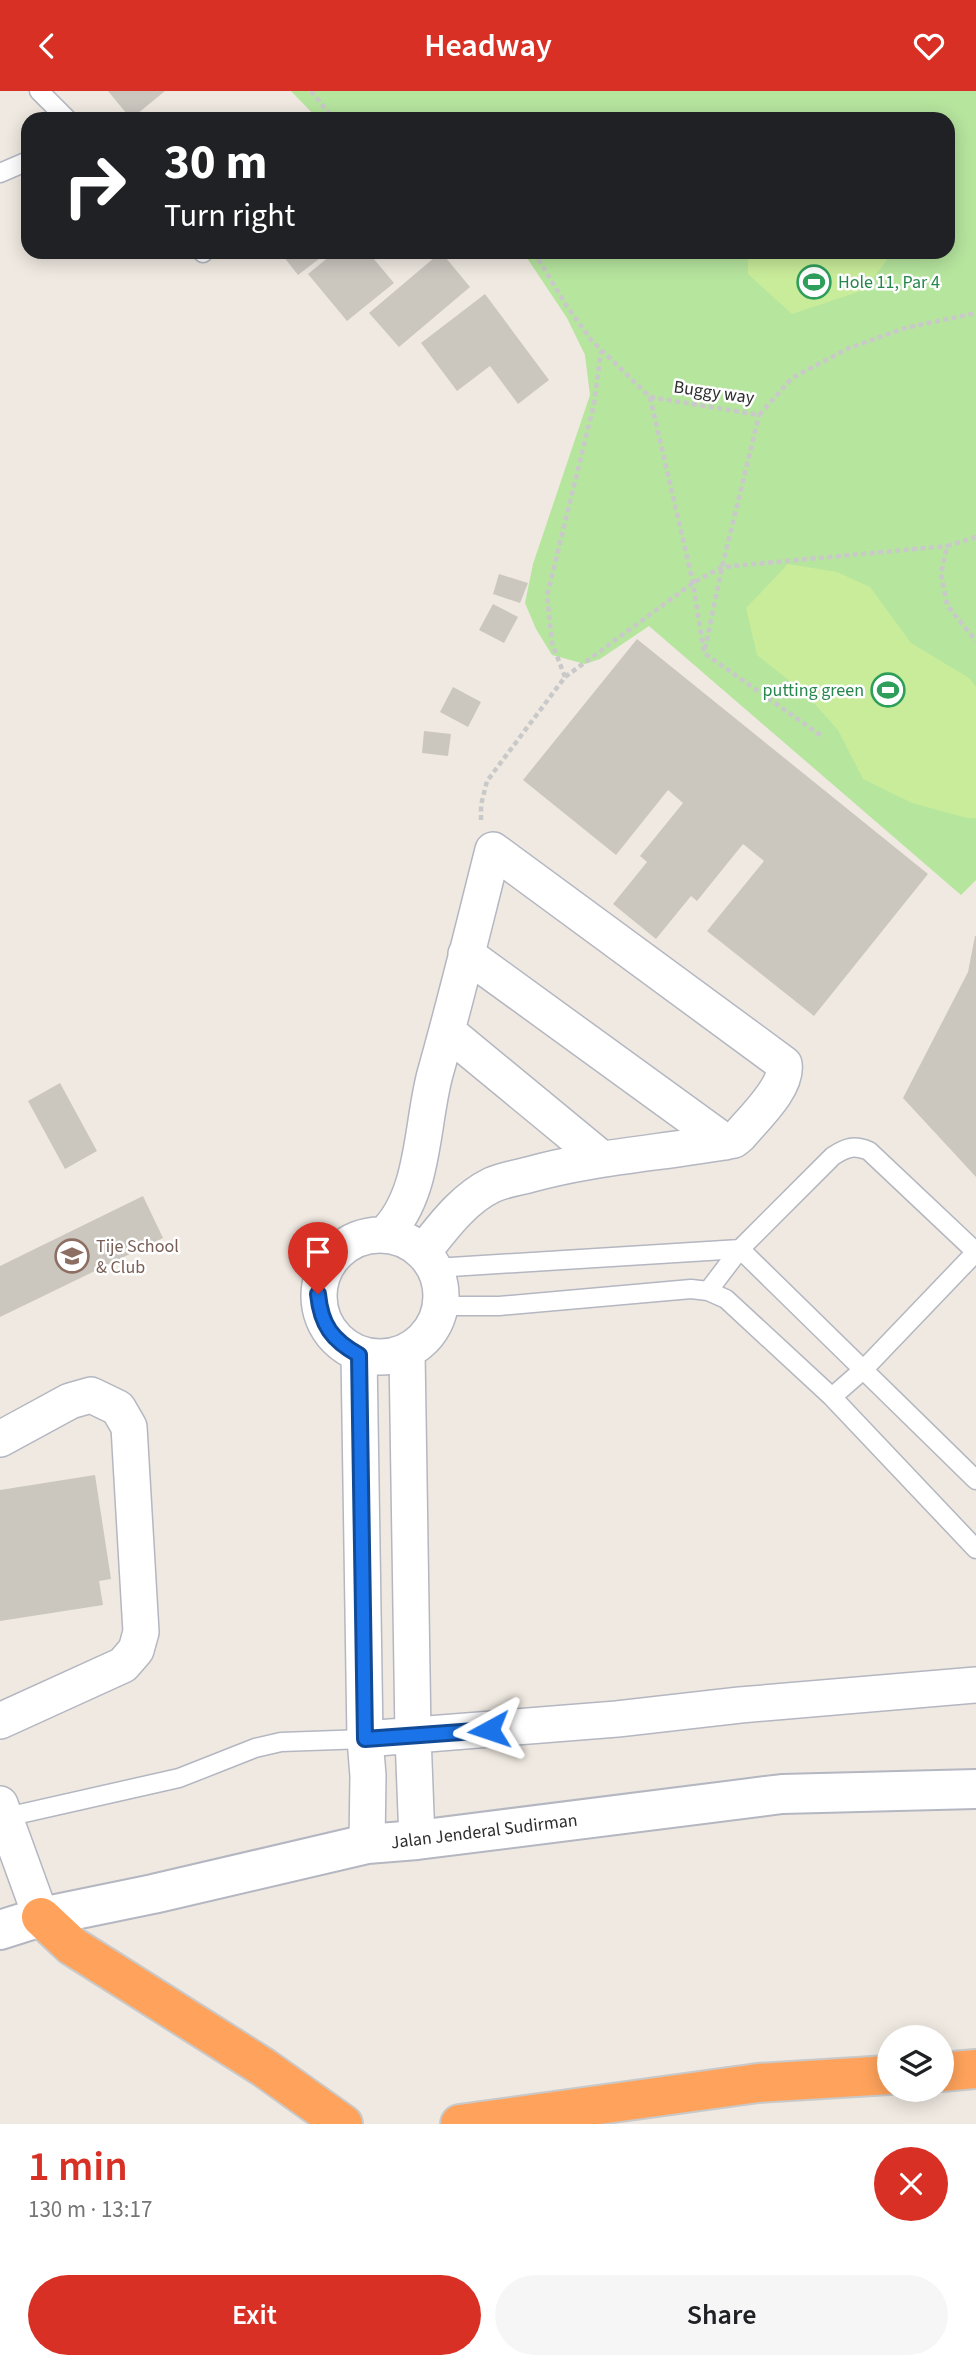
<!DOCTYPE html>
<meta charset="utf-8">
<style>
:root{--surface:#fff;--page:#f6f6f6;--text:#202124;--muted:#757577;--accent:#d93025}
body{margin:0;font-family:"Source Sans 3",sans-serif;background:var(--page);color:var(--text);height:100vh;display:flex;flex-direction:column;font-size:26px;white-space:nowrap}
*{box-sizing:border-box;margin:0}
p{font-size:23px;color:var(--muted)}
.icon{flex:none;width:38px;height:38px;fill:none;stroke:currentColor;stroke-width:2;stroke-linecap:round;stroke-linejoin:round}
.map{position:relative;height:2033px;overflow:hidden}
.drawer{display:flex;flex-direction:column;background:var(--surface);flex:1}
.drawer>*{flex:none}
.banner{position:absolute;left:21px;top:21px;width:934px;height:147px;border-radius:21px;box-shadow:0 4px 18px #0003;background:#202124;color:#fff;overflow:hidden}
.controls{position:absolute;left:877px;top:1934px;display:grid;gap:14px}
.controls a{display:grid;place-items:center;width:77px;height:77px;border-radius:50%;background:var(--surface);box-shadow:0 4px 18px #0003;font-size:35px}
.pin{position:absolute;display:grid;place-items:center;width:60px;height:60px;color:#fff;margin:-72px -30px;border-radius:50% 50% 50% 0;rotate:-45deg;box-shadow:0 0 7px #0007}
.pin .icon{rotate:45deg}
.me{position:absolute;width:77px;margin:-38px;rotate:265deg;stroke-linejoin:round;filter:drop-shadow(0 0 5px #0008)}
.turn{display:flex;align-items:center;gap:24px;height:147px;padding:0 28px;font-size:32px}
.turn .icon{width:91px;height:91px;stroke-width:2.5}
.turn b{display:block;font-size:49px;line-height:60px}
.round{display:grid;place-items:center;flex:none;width:74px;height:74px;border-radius:37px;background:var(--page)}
.summary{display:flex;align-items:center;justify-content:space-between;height:119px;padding:0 28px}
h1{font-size:42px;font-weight:600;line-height:52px;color:var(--accent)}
.primary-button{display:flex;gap:14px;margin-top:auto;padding:14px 28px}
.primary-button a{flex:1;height:80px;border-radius:42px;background:var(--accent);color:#fff;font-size:28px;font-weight:600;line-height:80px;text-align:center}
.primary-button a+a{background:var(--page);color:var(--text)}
header{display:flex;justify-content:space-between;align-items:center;height:91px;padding:0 28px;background:var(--accent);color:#fff;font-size:32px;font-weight:600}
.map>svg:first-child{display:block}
.green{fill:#b6e59e}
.pitch{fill:#c9ec9a}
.building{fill:#cbc7bf}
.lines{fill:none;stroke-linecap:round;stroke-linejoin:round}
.lane-casing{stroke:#b4b7c1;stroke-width:21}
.street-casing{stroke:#b4b7c1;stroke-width:38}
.secondary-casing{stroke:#b4b7c1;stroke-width:42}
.highway-casing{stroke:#c9c9c9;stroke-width:42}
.path{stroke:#c9c9c9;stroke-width:4.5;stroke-dasharray:5 3.5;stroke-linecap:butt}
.lane{stroke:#fff;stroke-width:18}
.street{stroke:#fff;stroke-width:35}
.secondary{stroke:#fff;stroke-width:38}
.highway{stroke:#ffa35c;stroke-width:38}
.route-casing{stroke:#114b97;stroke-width:18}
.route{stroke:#1a73e8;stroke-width:12}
.labels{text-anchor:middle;stroke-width:5;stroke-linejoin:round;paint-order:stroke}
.leisure-label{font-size:18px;fill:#27864d;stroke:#fff;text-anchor:start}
.street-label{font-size:18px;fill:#2e2e2e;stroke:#fff}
.education-label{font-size:18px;fill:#785e54;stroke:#fff;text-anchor:start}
</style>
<header><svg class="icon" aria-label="back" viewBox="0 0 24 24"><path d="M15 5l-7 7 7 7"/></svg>Headway<svg class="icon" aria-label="heart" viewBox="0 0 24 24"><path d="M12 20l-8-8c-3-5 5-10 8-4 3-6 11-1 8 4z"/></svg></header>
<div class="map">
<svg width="976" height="2033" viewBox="0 0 976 2033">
<rect width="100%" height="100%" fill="#efe9e1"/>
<path class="green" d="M291,0H976V789L961,804L649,535L600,568L585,573L552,564L536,538L525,512L533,473L590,304L585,264L567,227L523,161H948V28H318Z"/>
<path class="pitch" d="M748,161H893L864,199L792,223L748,183Z
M788,473L837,481L870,496L911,552L969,587L976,596V727H967L912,712L863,688L838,639L805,602L757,564L746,517Z"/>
<path class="building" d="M108,0H165L131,28Z
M280,161H328L298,184Z
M335,161H368L394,192L347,230L308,183Z
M441,161L470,196L399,256L369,222Z
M485,203L549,289L518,313L490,275L457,300L421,252Z
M499,483L528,492L520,512L493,503Z
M493,513L518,526L504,552L479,539Z
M637,548L928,783L814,925L707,840L764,770L743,753L697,810L691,805L656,848L613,813L647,771L640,765L683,712L668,699L616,764L523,689Z
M453,596L481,611L468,636L440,621Z
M424,640L451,643L448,665L422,662Z
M975,845H976V1086L903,1007L968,881Z
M60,992L97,1060L65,1078L28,1010Z
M143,1105L163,1147L0,1226V1175Z
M95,1384L111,1488L99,1490L103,1514L0,1530V1399Z"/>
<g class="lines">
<defs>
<path id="lane" d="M39,0L67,28
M0,82L28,70
M202,161L203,162
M435,1177L740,1158L976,1389
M708,1200L740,1158L833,1065C847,1056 854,1054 869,1060L976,1161
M441,1215H499L691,1198L708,1200L726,1208L832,1306L976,1458
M832,1306L864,1278L976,1161
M2,1727L179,1687L255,1657L281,1651L365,1648"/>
<path id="street" d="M466,863L725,1051
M448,941L602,1068
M319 1205a61 61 0 1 1 122 0a61 61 0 1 1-122 0Z
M384,1144C425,1105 421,1035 435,983C456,909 474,834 493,759L784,973C788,996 754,1027 740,1044L734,1049C665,1062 595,1065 528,1084C516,1087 503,1089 492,1094C463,1108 443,1136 423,1161
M407,1261L413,1645L417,1749
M359,1263L365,1648L368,1685L367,1753
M0,1348L70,1310L91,1304L118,1317L129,1336L141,1541L136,1559L123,1574L0,1630
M365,1648L617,1628L740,1614L976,1594
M0,1713L41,1826"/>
<path id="secondary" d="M0,1839L41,1826L153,1803L367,1753L417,1749L782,1703L976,1698"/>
<path id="highway" d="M41,1826L72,1855L263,1976L343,2033
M942,1981L976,1978
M460,2033L758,1992L889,1984"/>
</defs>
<use href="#lane" class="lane-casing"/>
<use href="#street" class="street-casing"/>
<use href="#secondary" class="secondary-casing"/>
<use href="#highway" class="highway-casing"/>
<path class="path" d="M311,0L334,28
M534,161L566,214L592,250L650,306L759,324L792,287L849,257L905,237L976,222
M650,306L693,492L704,562L823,646
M976,446L947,455L941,483L947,514L976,550
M705,558L722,476L759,324
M565,586L552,552L547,505L594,313L601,260
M481,729V714L487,690L565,586L693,492L722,476L947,455"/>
<use href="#lane" class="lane"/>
<use href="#street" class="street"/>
<use href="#secondary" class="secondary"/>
<use href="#highway" class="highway"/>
</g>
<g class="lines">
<defs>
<path id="route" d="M318,1203C321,1234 332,1249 359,1264L365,1648L489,1639"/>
</defs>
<use href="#route" class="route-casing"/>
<use href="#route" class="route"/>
</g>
<defs>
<symbol id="stadium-ring" viewBox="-11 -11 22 22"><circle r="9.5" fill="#fff" stroke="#2e9e5b" stroke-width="1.5"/><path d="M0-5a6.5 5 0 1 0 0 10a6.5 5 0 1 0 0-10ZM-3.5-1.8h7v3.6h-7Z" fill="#2e9e5b"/></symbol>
<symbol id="school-ring" viewBox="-11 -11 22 22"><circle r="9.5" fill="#fff" stroke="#8d6e63" stroke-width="1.5"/><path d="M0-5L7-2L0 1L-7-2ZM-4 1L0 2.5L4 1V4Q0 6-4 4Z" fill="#8d6e63"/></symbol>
</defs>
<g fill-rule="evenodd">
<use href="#stadium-ring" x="795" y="172" width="38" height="38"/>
<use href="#stadium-ring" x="869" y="580" width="38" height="38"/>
<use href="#school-ring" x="53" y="1146" width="38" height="38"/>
</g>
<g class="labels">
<g class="leisure-label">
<text x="838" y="197">Hole 11, Par 4</text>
<text x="864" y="605" text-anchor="end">putting green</text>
</g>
<g class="street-label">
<text transform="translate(714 301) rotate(8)" y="6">Buggy way</text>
<text transform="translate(484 1740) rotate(-7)" y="6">Jalan Jenderal Sudirman</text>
</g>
<g class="education-label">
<text x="96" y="1161">Tije School<tspan x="96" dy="21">&amp; Club</tspan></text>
</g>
</g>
</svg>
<div class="controls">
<a><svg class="icon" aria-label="layers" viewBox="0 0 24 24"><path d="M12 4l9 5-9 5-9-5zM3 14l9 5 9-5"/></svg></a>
</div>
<div class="pin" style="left:318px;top:1203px;background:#d93025"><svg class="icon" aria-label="arrive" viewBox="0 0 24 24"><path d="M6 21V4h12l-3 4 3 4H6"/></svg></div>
<svg class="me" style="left:489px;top:1639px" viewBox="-20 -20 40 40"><path d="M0-17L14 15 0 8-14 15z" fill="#1a73e8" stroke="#fff" stroke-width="4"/></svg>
<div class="banner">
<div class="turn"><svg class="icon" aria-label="right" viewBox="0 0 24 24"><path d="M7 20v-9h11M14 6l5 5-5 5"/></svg><div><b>30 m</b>Turn right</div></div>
</div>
</div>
<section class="drawer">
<div class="summary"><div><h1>1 min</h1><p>130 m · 13:17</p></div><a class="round" style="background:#d93025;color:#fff"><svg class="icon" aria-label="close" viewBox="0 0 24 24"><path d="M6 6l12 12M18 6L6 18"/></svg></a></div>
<div class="primary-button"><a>Exit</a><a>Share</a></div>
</section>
